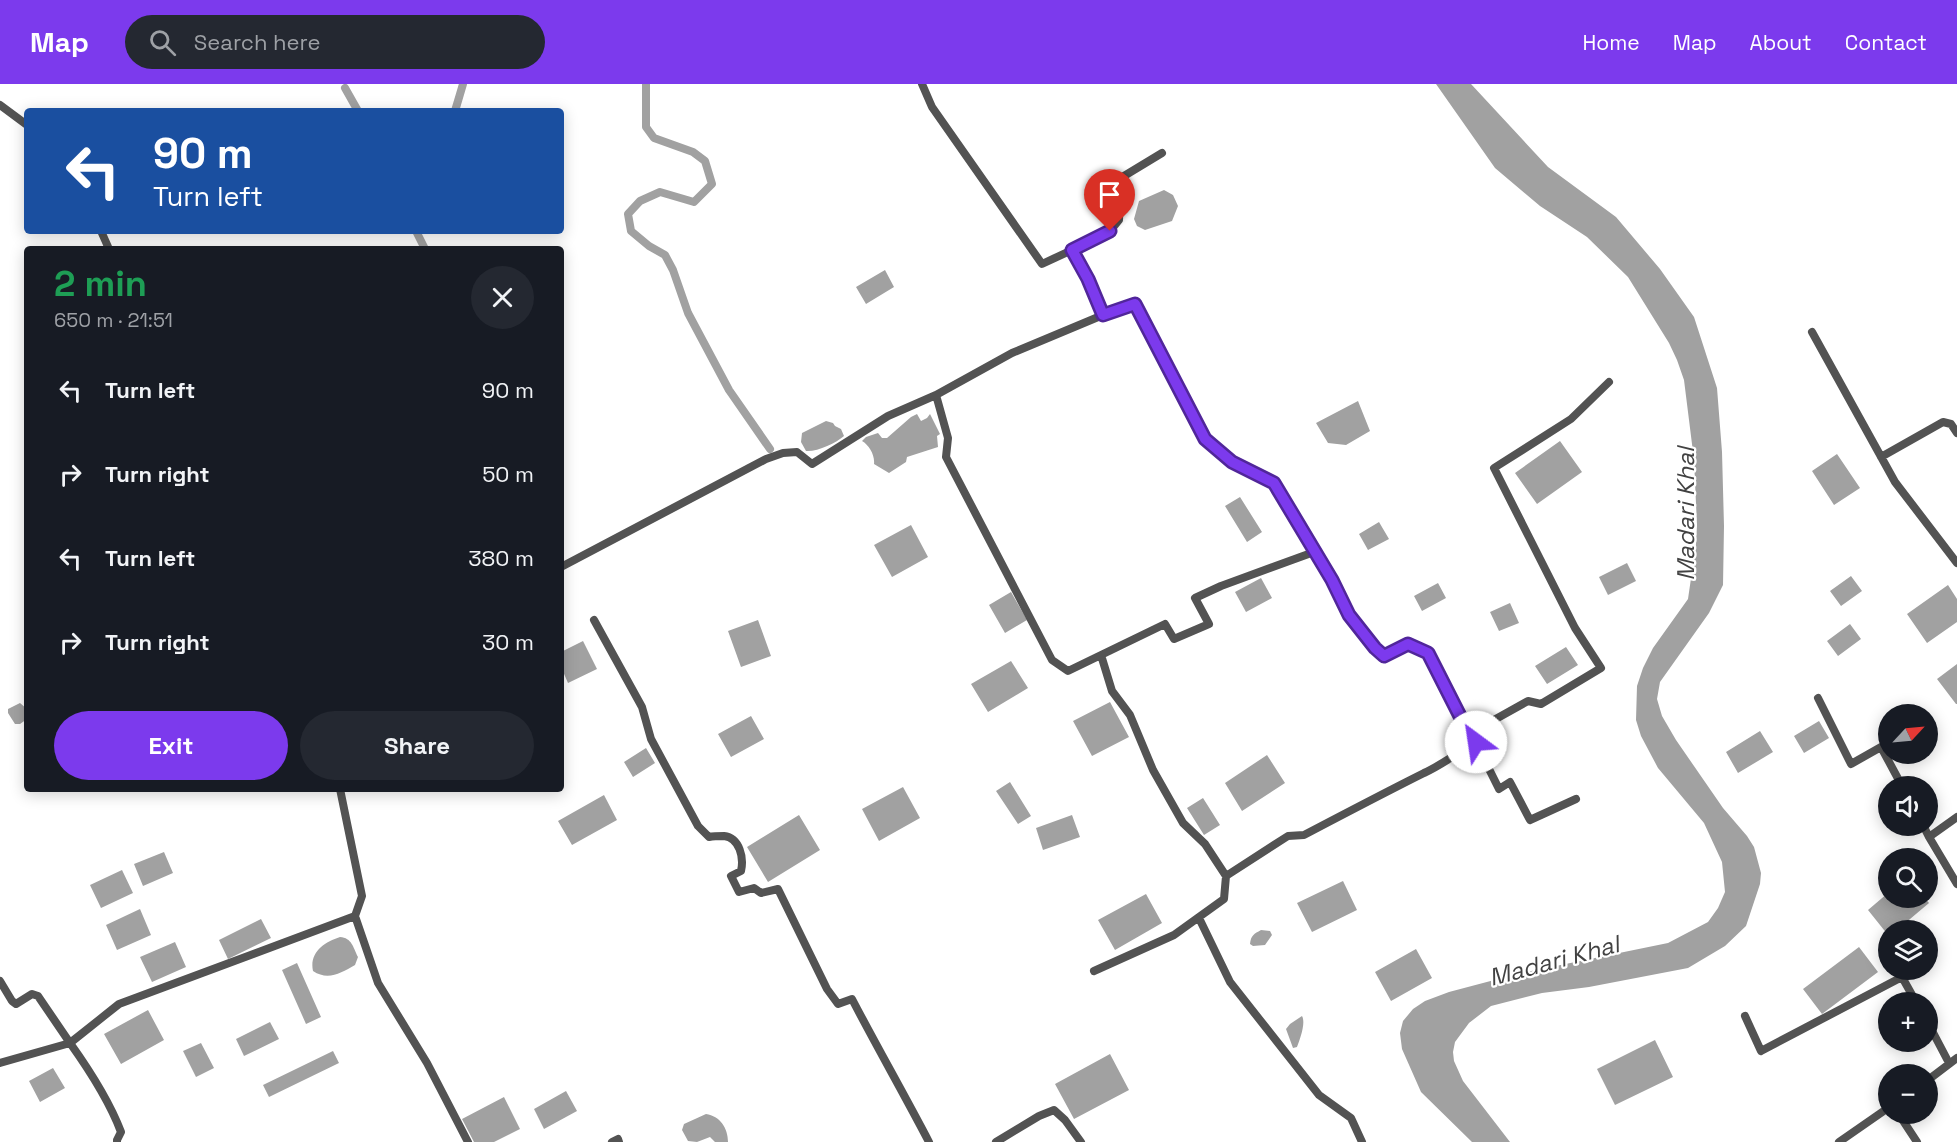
<!DOCTYPE html>
<meta charset="utf-8">
<style>
:root{--surface:#171b24;--page:#242831;--text:#f1f3f6;--muted:#9ea1a6;--accent:#7c3aed}
body{margin:0;font-family:"Space Grotesk",sans-serif;background:var(--page);color:var(--text);height:100vh;display:flex;flex-direction:column;font-size:22px;white-space:nowrap}
*{box-sizing:border-box;margin:0}
p{font-size:20px;color:var(--muted)}
.icon{flex:none;width:33px;height:33px;fill:none;stroke:currentColor;stroke-width:2;stroke-linecap:round;stroke-linejoin:round}
.map{position:relative;flex:1;overflow:hidden}
.side{position:absolute;left:24px;top:162px;width:540px;height:546px;display:flex;flex-direction:column;background:var(--surface);border-radius:6px;box-shadow:0 3px 15px #0003}
.side>*{flex:none}
.banner{position:absolute;left:24px;top:24px;width:540px;height:126px;border-radius:6px;box-shadow:0 3px 15px #0003;background:#1a4fa0;color:#fff;overflow:hidden}
.needle{width:39px;rotate:64deg}
.controls{position:absolute;left:1878px;top:620px;display:grid;gap:12px}
.controls a{display:grid;place-items:center;width:60px;height:60px;border-radius:50%;background:var(--surface);box-shadow:0 3px 15px #0003;font-size:30px}
.pin{position:absolute;display:grid;place-items:center;width:51px;height:51px;color:#fff;margin:-62px -26px;border-radius:50% 50% 50% 0;rotate:-45deg;box-shadow:0 0 6px #0007}
.pin .icon{rotate:45deg}
.me{position:absolute;width:66px;margin:-33px;rotate:329deg;stroke-linejoin:round;filter:drop-shadow(0 0 4px #0008)}
.turn{display:flex;align-items:center;gap:21px;height:126px;padding:0 30px;font-size:27px}
.turn .icon{width:78px;height:78px;stroke-width:2.5}
.turn b{display:block;font-size:42px;line-height:51px}
.round{display:grid;place-items:center;flex:none;width:63px;height:63px;border-radius:32px;background:var(--page)}
.overview{display:flex;align-items:center;justify-content:space-between;height:102px;padding:0 30px}
h1{font-size:36px;font-weight:700;line-height:45px;color:#1e9e55}
.button{display:flex;gap:12px;margin-top:auto;padding:12px 30px}
.button a{flex:1;height:69px;border-radius:36px;background:var(--accent);color:#fff;font-size:24px;font-weight:700;line-height:69px;text-align:center}
.button a+a{background:var(--page);color:var(--text)}
ul{padding:0;list-style:none}
li{display:flex;align-items:center;gap:18px;height:84px;padding:0 30px}
li div{flex:1}
li b{display:block;font-size:22px}
li em{font-style:normal}
header{display:flex;align-items:center;gap:36px;box-sizing:border-box;height:84px;padding:0 30px;background:var(--accent);color:#fff}
header strong{font-size:28px}
nav{display:flex;gap:33px;margin-inline-start:auto;font-size:21px}
.search{width:420px;height:54px;background:var(--page);display:flex;align-items:center;gap:15px;box-sizing:border-box;padding:0 21px;border-radius:33px;color:var(--muted);font-size:22px}
.map>svg:first-child{display:block}
.water{fill:#a1a1a1}
.lines{fill:none;stroke-linecap:round;stroke-linejoin:round}
.canal{stroke:#a1a1a1;stroke-width:8}
.minor{stroke:#535353;stroke-width:8}
.route-casing{stroke:#51269a;stroke-width:15}
.route{stroke:#7c3aed;stroke-width:10}
.labels{text-anchor:middle;stroke-width:4.5;stroke-linejoin:round;paint-order:stroke}
.water-label{font-size:24px;font-style:italic;fill:#424242;stroke:#fff}
</style>
<header>
<strong>Map</strong>
<div class="search"><svg class="icon" aria-label="search" viewBox="0 0 24 24"><circle cx="10" cy="10" r="6"/><path d="M15 15l6 6"/></svg>Search here</div>
<nav><a>Home</a><a>Map</a><a>About</a><a>Contact</a></nav>
</header>
<div class="map">
<svg width="1957" height="1058" viewBox="0 0 1957 1058">
<rect width="100%" height="100%" fill="#fff"/>
<path class="water" d="M1436,0H1471L1548,83L1616,133L1660,185L1694,233L1717,304L1722,368L1724,442L1723,501L1709,529L1660,598L1657,615L1662,632L1676,656L1723,724L1747,752L1754,763L1761,789L1760,800L1746,842L1725,862L1688,884L1589,903L1542,909L1491,922L1469,939L1455,958L1453,968L1454,977L1463,997L1510,1058H1472L1421,1008L1402,965L1400,949L1403,937L1413,925L1425,917L1449,908L1517,890L1668,859L1708,838L1718,824L1725,808L1722,778L1704,739L1658,684L1641,652L1636,636L1637,602L1643,584L1653,564L1688,515L1696,460L1697,441L1694,376L1684,296L1677,276L1669,259L1628,193L1587,153L1540,122L1495,84Z
M1164,106L1173,111L1178,122L1172,137L1145,146L1137,142L1134,135L1139,117Z
M885,186L894,203L866,220L856,203Z
M1358,317L1370,347L1346,361L1328,359L1316,339Z
M917,330L921,337L927,334L930,330L940,350L937,352L938,363L907,373L906,378L889,389L874,380C875,371 869,361 862,357L866,353L878,349L882,354H887L911,333Z
M826,337L833,339L835,342L841,345L844,352C836,359 817,368 806,367L801,358L802,349Z
M1560,357L1582,388L1537,420L1515,389Z
M1837,370L1860,404L1834,421L1812,387Z
M1240,413L1262,448L1247,458L1225,422Z
M1379,438L1389,455L1368,466L1359,450Z
M911,441L928,473L892,493L874,461Z
M1627,479L1636,497L1608,511L1599,493Z
M1851,492L1862,507L1841,522L1830,507Z
M1261,494L1272,514L1246,528L1235,508Z
M1438,499L1446,514L1422,527L1414,512Z
M1948,501L1957,515V538L1927,559L1907,530Z
M1011,508L1027,536L1005,549L989,521Z
M1510,519L1519,539L1499,547L1490,528Z
M758,536L771,572L741,583L728,547Z
M1850,540L1861,555L1838,572L1827,557Z
M583,557L597,585L568,599L561,583V568Z
M1566,563L1578,581L1547,600L1535,582Z
M1011,577L1028,604L988,628L971,600Z
M1957,580V620H1956L1937,595Z
M1110,618L1129,653L1092,672L1073,637Z
M20,619L27,625V635L20,640H15L8,629V625Z
M751,632L764,655L731,673L718,650Z
M1819,637L1829,654L1804,669L1794,652Z
M1760,647L1773,668L1738,689L1726,668Z
M646,664L655,679L633,693L624,678Z
M1267,671L1285,699L1242,727L1225,699Z
M1010,698L1031,732L1018,740L996,707Z
M903,703L920,734L879,757L862,725Z
M604,711L617,736L572,761L558,737Z
M1203,714L1220,741L1204,751L1187,724Z
M799,731L820,766L768,798L747,763Z
M1072,731L1080,753L1043,766L1036,744Z
M164,768L173,789L143,802L134,780Z
M122,786L133,809L101,824L90,801Z
M1343,797L1357,826L1312,848L1297,819Z
M1888,809V813H1924L1929,819L1897,846H1888V851L1868,826Z
M1146,810L1162,839L1115,866L1098,836Z
M140,825L151,851L117,866L106,841Z
M261,835L271,854L228,875L219,856Z
M1261,846L1270,847L1272,851L1265,861L1253,862L1250,860C1251,851 1254,850 1261,846Z
M340,853C352,854 353,863 358,873L355,881C341,889 328,897 313,887C309,869 324,858 340,853Z
M175,858L186,883L152,898L140,873Z
M1859,863L1878,888L1822,930L1803,905Z
M1416,865L1432,894L1391,917L1375,888Z
M297,879L321,933L306,940L282,886Z
M148,926L164,956L121,980L104,950Z
M1302,932C1306,939 1300,955 1297,963L1293,964L1286,945L1290,940Z
M270,938L279,955L244,972L236,955Z
M1655,956L1673,993L1615,1021L1597,985Z
M201,959L214,984L196,993L183,967Z
M333,967L339,979L269,1013L263,1001Z
M1110,970L1129,1006L1074,1035L1055,1000Z
M53,984L65,1004L40,1018L29,997Z
M566,1007L577,1027L544,1045L534,1025Z
M504,1013L520,1045L494,1058H474L462,1035Z
M706,1030C720,1032 728,1044 728,1058H715L710,1053L697,1058L688,1057L682,1046L684,1040Z"/>
<g class="lines">
<path class="canal" d="M646,0V43L654,54L693,68L705,77L712,100L694,118L660,108L640,117L628,130L631,147L649,162L665,171L673,186L688,229L729,306L770,365
M345,4L358,27
M455,27L463,0
M416,147L425,165"/>
<path class="minor" d="M922,0L932,23L1042,180L1072,166L1088,195L1103,231L1012,269L936,311L948,354L946,373L1052,576L1068,587L1101,571
M0,21L27,41
M101,147L109,165
M1072,166L1110,147L1119,136L1120,111L1124,92L1162,69
M1812,248L1895,398L1957,479
M1881,373L1943,338L1951,340L1957,349
M561,483L766,375L783,369L797,368L812,380L888,332L936,311
M594,536L642,623L651,655L698,742L709,753C714,752 719,752 724,752C740,754 744,774 741,787L731,792L739,808L754,804L761,809L778,805L827,905L838,920L852,915C877,963 904,1010 929,1058
M1818,614L1851,680L1881,663L1902,702
M340,705L362,812L355,832L378,899L427,979L468,1058
M1576,715L1530,736L1510,698L1499,705L1476,659V646L1528,617L1541,620L1601,584L1575,544L1494,384L1571,335L1609,298
M1923,741L1929,753L1957,733
M1929,753L1957,800
M1226,792L1288,752L1304,751C1344,730 1384,709 1424,689C1442,681 1458,668 1476,659L1462,636L1428,569L1408,559L1385,572C1352,544 1337,503 1314,468
M1199,834L1230,898L1319,1011L1351,1034L1362,1058
M1094,887L1174,851L1224,815L1226,792L1205,760L1183,739L1153,686L1130,631L1112,607L1101,571L1165,540L1174,555L1209,540L1195,514L1221,502L1314,468L1274,399L1232,378L1205,355L1135,220L1103,231
M0,897L12,917L16,920L32,910L38,912L70,959L119,920L355,832
M1745,932L1761,967L1902,893L1916,918
M1928,939L1949,979
M0,979L70,959C90,987 109,1016 121,1048L117,1056V1058
M1928,996L1957,974
M1898,1029L1917,1058
M612,1058L618,1055L619,1058
M996,1058L1039,1032L1054,1026L1065,1036L1081,1058
M1839,1058L1888,1024"/>
</g>
<g class="lines">
<defs>
<path id="route" d="M1110,147L1072,166L1088,195L1103,231L1135,220L1205,355L1232,378L1274,399L1332,496L1349,531L1375,564L1384,572L1408,560L1428,569L1462,636L1476,658"/>
</defs>
<use href="#route" class="route-casing"/>
<use href="#route" class="route"/>
</g>
<g class="labels">
<g class="water-label">
<text transform="translate(1686 430) rotate(-90)" y="8">Madari Khal</text>
<text transform="translate(1554 877) rotate(-15)" y="8">Madari Khal</text>
</g>
</g>
</svg>
<div class="controls">
<a><svg class="needle" viewBox="-14 -14 28 28"><path d="M0-13l5 13h-10z" fill="#e53935"/><path d="M0 13l5-13h-10z" fill="#9ea1a6"/></svg></a>
<a><svg class="icon" aria-label="sound" viewBox="0 0 24 24"><path d="M4 9h4l5-4v14l-5-4H4zM17 9q2 3 0 6"/></svg></a>
<a><svg class="icon" aria-label="search" viewBox="0 0 24 24"><circle cx="10" cy="10" r="6"/><path d="M15 15l6 6"/></svg></a>
<a><svg class="icon" aria-label="layers" viewBox="0 0 24 24"><path d="M12 4l9 5-9 5-9-5zM3 14l9 5 9-5"/></svg></a>
<a>+</a>
<a>−</a>
</div>
<div class="pin" style="left:1110px;top:147px;background:#d93025"><svg class="icon" aria-label="arrive" viewBox="0 0 24 24"><path d="M6 21V4h12l-3 4 3 4H6"/></svg></div>
<svg class="me" style="left:1476px;top:658px" viewBox="-20 -20 40 40"><circle r="19" fill="#fff"/><path d="M0-13L10 11 0 6-10 11z" fill="#7c3aed"/></svg>
<div class="banner">
<div class="turn"><svg class="icon" aria-label="left" viewBox="0 0 24 24"><path d="M17 20v-9H6M10 6l-5 5 5 5"/></svg><div><b>90 m</b>Turn left</div></div>
</div>
<section class="side">
<div class="overview"><div><h1>2 min</h1><p>650 m · 21:51</p></div><a class="round"><svg class="icon" aria-label="close" viewBox="0 0 24 24"><path d="M6 6l12 12M18 6L6 18"/></svg></a></div>
<ul>
<li><svg class="icon" aria-label="left" viewBox="0 0 24 24"><path d="M17 20v-9H6M10 6l-5 5 5 5"/></svg><div><b>Turn left</b></div><em>90 m</em></li>
<li><svg class="icon" aria-label="right" viewBox="0 0 24 24"><path d="M7 20v-9h11M14 6l5 5-5 5"/></svg><div><b>Turn right</b></div><em>50 m</em></li>
<li><svg class="icon" aria-label="left" viewBox="0 0 24 24"><path d="M17 20v-9H6M10 6l-5 5 5 5"/></svg><div><b>Turn left</b></div><em>380 m</em></li>
<li><svg class="icon" aria-label="right" viewBox="0 0 24 24"><path d="M7 20v-9h11M14 6l5 5-5 5"/></svg><div><b>Turn right</b></div><em>30 m</em></li>
</ul>
<div class="button"><a>Exit</a><a>Share</a></div>
</section>
</div>
